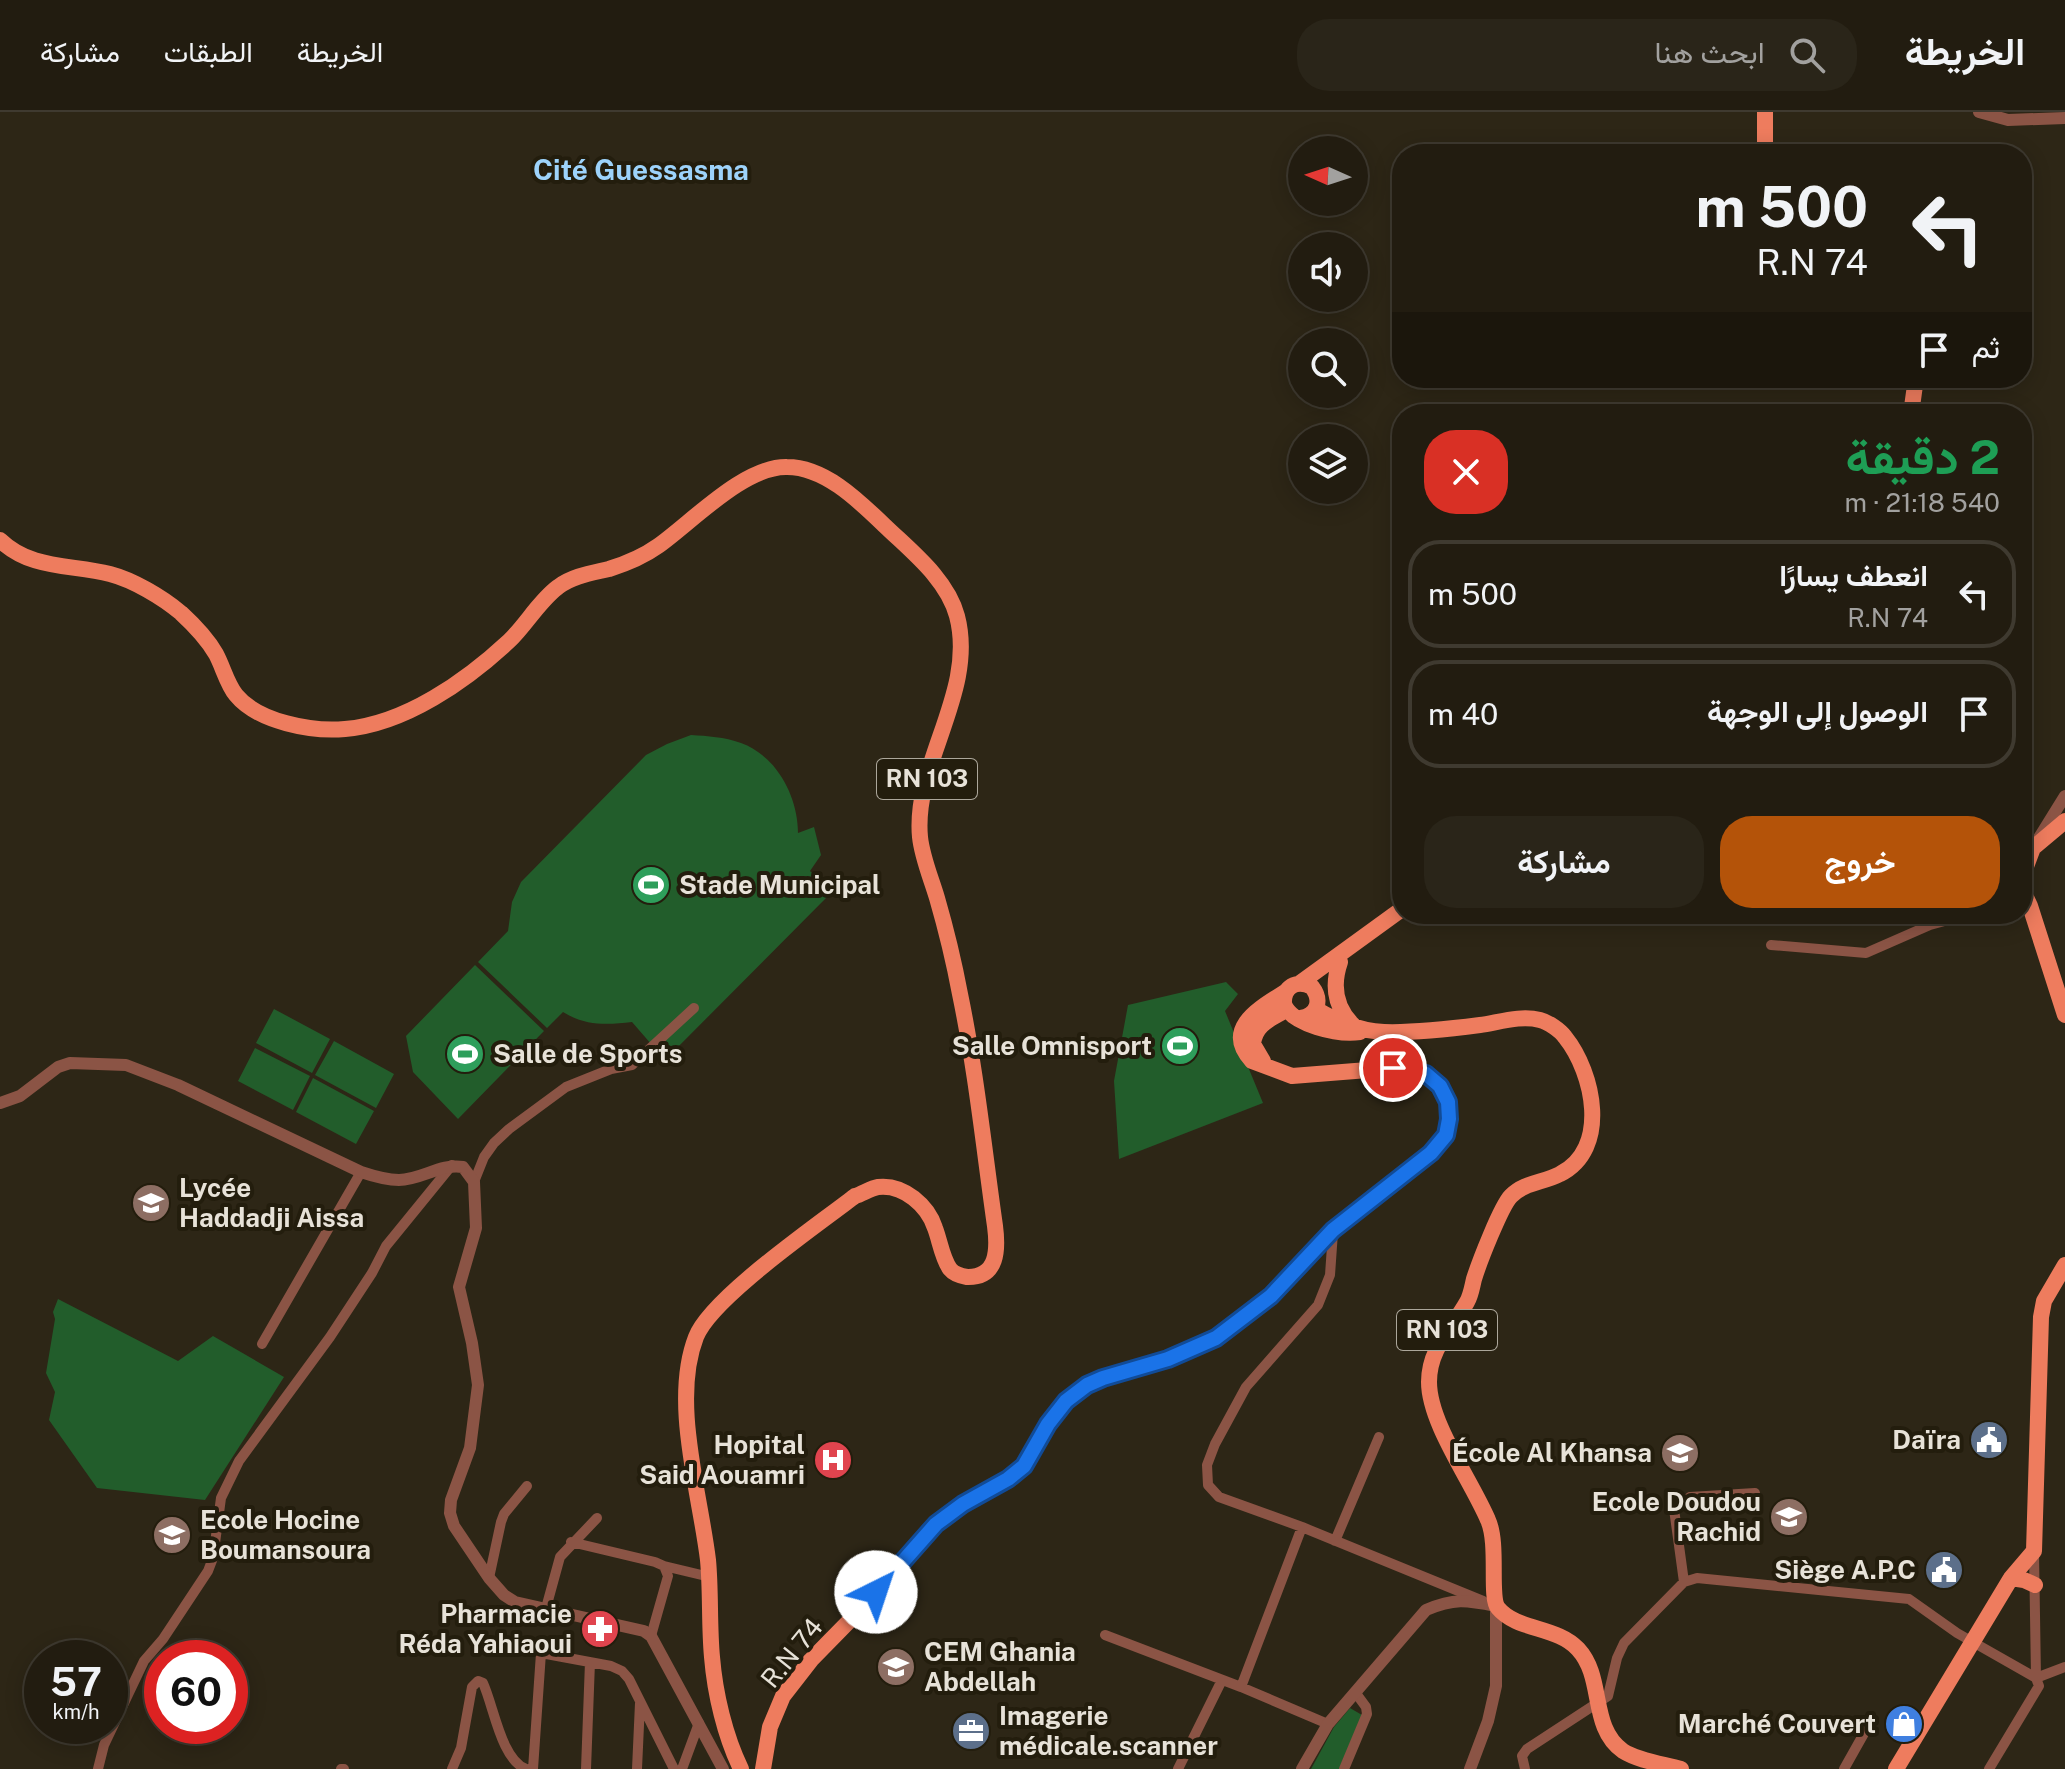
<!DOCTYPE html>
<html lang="ar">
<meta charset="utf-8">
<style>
:root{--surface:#221c10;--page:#2a2519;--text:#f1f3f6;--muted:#a2a19f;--line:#3f3a30;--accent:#b45309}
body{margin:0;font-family:"Public Sans",Vazirmatn,sans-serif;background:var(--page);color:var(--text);direction:rtl;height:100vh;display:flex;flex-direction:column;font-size:30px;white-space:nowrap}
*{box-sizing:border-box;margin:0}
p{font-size:26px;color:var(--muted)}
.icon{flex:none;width:44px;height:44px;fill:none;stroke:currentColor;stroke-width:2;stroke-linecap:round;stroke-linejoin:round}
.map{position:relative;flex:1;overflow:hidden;direction:ltr}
.side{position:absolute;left:1392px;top:292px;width:640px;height:520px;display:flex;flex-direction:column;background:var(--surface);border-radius:32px;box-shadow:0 4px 20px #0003,0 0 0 2px var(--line);direction:rtl}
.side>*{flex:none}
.top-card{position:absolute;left:1392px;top:32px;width:640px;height:244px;border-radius:32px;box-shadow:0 4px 20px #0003,0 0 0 2px var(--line);direction:rtl;background:#221c10;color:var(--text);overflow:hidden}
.needle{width:52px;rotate:273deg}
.fabs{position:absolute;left:1288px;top:24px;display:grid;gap:16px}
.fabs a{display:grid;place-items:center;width:80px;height:80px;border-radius:50%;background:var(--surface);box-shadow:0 4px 20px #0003,0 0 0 2px var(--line);font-size:40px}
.speed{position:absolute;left:24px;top:1528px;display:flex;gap:16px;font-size:40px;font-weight:700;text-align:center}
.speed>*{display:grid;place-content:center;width:104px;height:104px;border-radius:50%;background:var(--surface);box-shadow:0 4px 20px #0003,0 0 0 2px var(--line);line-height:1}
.speed small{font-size:20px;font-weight:400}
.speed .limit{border:12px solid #d22;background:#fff;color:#111}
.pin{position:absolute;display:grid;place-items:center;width:68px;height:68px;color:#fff;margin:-34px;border:4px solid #fff;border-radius:50%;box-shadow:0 2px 8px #0007}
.me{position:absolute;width:88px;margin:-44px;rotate:41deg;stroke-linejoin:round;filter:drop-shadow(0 0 6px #0008)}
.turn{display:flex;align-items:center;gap:28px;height:168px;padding:0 32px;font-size:36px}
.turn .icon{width:104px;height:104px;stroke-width:2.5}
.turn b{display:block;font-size:56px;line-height:68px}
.then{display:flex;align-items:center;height:76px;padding:0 32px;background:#0003;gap:16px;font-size:30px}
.round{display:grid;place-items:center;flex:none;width:84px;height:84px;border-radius:32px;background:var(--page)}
.summary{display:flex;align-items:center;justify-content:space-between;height:136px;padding:0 32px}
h1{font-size:48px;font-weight:700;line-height:60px;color:#1e9e55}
.cta{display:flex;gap:16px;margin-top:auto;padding:16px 32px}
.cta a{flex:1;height:92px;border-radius:32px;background:var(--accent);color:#fff;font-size:32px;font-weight:700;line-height:92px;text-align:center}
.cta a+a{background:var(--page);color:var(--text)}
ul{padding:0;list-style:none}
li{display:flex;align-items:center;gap:24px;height:108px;margin:0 16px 12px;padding:0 16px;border:4px solid var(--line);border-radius:32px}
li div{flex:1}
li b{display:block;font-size:30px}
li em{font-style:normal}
header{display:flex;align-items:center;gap:48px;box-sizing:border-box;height:112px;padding:0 40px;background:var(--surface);border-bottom:2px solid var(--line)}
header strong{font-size:38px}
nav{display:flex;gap:44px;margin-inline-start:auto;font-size:28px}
.search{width:560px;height:72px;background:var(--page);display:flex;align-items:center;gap:20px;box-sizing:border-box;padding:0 28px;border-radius:32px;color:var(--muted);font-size:30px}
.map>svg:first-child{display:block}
.green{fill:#225d2b}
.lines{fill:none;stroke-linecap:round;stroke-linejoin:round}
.minor{stroke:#8b5445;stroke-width:10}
.tertiary{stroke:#8b5445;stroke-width:12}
.primary{stroke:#ee7c5e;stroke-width:16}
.route-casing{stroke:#114b97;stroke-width:20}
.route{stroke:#1a73e8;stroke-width:14}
.labels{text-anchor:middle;stroke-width:8;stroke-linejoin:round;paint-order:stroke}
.shield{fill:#231d0d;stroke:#aca79b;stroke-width:2}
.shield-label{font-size:24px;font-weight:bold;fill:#e7e2d8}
.poi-label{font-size:26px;font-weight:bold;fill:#e7e2d8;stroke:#231d0d;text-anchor:end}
.street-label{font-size:26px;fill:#e7e2d8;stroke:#231d0d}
.neighbourhood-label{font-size:28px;font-weight:bold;fill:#9dd3fb;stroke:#231d0d}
</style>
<header>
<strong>الخريطة</strong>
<div class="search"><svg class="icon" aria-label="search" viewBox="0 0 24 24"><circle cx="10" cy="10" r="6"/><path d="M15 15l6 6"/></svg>ابحث هنا</div>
<nav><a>الخريطة</a><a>الطبقات</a><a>مشاركة</a></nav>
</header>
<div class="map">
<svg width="2065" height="1657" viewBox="0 0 2065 1657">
<rect width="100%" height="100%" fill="#2d2616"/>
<path class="green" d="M691,623C708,624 724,625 741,631C777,644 798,685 798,721L814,715L821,743L810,759L832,780L665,948L632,910C607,913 585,914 563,900L547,916L478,850L508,819L512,790L521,770L646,643L667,632Z
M475,853L544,919L458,1007L413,960L406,924Z
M1226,870L1238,882L1225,899L1263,991L1119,1047L1114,969L1128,893Z
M274,897L330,927L312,961L256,931Z
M334,929L394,962L376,996L315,963Z
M255,936L310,964L293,998L238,969Z
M313,966L374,999L356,1032L296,1000Z
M58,1187L178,1249L213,1224L284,1265L205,1388L97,1376L49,1308L55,1280L46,1261L55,1207L53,1200Z
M1350,1596L1362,1603L1339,1657H1311L1334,1615Z"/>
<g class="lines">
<path class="minor" d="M1771,833L1866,841L1930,813L1970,802
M474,1070L484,1045L494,1031L509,1017L566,975L611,957L632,953L694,896
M1333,1120L1330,1163L1318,1193L1246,1275L1215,1332L1207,1353L1208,1373L1219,1385L1302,1415L1483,1489
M262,1232L361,1060
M1335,1429L1379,1325
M571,1430L655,1450L664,1454L668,1464L651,1524
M2034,1440L2036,1566
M664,1454L710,1465
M489,1466L501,1410L504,1402L527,1374
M1684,1470L1674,1397L1690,1385L1755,1381
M546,1496L560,1445L597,1406
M1105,1523L1241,1575L1328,1612
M1241,1575L1302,1415
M98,1657L104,1633L144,1549L163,1527L208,1459L213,1446L221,1386L239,1349L330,1225L372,1161L386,1134L452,1053
M341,1657H344
M452,1657L461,1636L472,1575L478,1569L483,1571C494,1595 501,1647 526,1657
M533,1657L541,1541L611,1554L622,1559L629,1567L674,1657
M586,1657L590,1550
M637,1657L640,1591
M682,1657L699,1611
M1178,1657L1222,1568
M1344,1657L1367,1602L1366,1595L1355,1580
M1525,1657L1522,1644L1527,1637L1608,1584L1617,1546L1624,1531L1684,1470L1697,1466L1909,1487L1957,1521L2036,1566
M1844,1657L1871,1609
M1989,1657L2039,1574L2036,1566L2065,1555"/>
<path class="tertiary" d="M1979,0L2008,8L2065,6
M2037,729L2065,684
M0,991L20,984L58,955L70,951L126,953L178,973L361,1060C373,1064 386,1068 399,1068C421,1068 441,1051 463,1055L474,1070L476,1116L459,1175L472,1231L478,1273L470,1336L451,1388L450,1401L454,1414L489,1466L504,1483L515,1490L644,1519L651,1524L723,1657
M1302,1657L1328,1612L1426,1498C1454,1486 1466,1488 1496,1494V1574L1488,1609L1470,1657"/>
<path class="primary" d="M1765,42V0
M1911,302L1916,266
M0,428C31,458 71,452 110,462C133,468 162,485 181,501C193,512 208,528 216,542C223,555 227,572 236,583C258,610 312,620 345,617C405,612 466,569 509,529C526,513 539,489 558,475C572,464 592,461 609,457C625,452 644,444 658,434C692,410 744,354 787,355C825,355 859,389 885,414C912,440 947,467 957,504C977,580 913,651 920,725C922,745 931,766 937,786C946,817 954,850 960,882C976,959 984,1037 995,1114C998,1137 998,1166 967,1165C961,1164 954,1162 950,1157C942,1146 940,1129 935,1116C928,1094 904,1072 878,1075C871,1076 862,1082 855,1084C819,1112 711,1186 696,1225C671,1289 700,1381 708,1448C711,1480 709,1513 712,1545C715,1582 725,1624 741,1657
M2022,765L2033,736L2065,709
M2022,777L2030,794L2065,903
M1340,850C1332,873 1335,895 1353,913
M1300,871L1402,797
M1316,897C1336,909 1360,919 1384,920C1415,921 1449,917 1480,913C1500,910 1521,903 1540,908C1548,910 1560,918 1565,925C1594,961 1610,1037 1560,1062C1543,1071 1525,1070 1511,1084C1501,1094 1479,1151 1474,1167C1472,1175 1471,1183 1467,1190C1452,1217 1429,1236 1429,1270C1429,1311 1471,1368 1488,1408C1499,1432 1489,1485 1498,1496C1517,1519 1557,1514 1578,1537C1605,1566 1589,1615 1623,1639C1639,1649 1663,1652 1681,1657
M1301,906C1318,903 1322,888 1312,875C1296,867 1283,875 1284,892C1292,913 1338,923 1360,920
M1263,949L1253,932C1255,912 1271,907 1286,898
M2011,1466L2024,1468L2035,1473
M763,1657L770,1615L783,1584L811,1548L861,1497L936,1412L963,1392L1008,1367L1024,1354L1048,1312L1066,1289L1087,1273L1103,1266L1168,1247L1216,1226L1271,1184L1333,1118L1431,1041L1446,1023L1449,1007L1448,990L1440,974L1426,962L1393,956L1292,964L1252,949C1222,916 1260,896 1285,880
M1896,1657L2011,1466L2034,1439L2041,1205L2044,1189L2065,1153"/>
</g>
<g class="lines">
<defs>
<path id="route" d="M876,1480L936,1412L963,1392L1008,1367L1024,1354L1048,1312L1066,1289L1087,1273L1103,1266L1168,1247L1216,1226L1271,1184L1333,1118L1431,1041L1446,1023L1449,1007L1448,990L1440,974L1426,962L1393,956"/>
</defs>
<use href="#route" class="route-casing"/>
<use href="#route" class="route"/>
</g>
<defs>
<symbol id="stadium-disc" viewBox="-11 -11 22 22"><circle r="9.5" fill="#2e9e5b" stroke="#231d0d"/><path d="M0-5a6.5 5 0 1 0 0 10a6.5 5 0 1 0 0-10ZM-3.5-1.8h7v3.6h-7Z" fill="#fff"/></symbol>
<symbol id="school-disc" viewBox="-11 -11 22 22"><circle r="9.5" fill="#8d6e63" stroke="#231d0d"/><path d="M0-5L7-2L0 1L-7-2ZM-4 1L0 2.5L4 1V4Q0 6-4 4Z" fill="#fff"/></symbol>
<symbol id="civic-disc" viewBox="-11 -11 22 22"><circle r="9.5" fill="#5c6f8a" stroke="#231d0d"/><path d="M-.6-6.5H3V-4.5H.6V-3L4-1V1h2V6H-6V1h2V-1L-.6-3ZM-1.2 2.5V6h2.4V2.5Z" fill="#fff"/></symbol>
<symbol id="hospital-disc" viewBox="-11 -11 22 22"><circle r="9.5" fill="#e0444e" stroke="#231d0d"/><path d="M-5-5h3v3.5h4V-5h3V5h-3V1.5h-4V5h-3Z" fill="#fff"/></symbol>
<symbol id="pharmacy-disc" viewBox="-11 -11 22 22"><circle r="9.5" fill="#e0444e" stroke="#231d0d"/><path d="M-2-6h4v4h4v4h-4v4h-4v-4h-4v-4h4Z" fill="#fff"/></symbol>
<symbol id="shop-disc" viewBox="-11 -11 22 22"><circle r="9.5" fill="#3f7fe0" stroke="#231d0d"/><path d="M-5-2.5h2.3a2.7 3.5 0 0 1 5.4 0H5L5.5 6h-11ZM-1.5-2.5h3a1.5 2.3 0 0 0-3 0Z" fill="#fff"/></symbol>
<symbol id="office-disc" viewBox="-11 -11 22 22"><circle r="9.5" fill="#5c6f8a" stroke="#231d0d"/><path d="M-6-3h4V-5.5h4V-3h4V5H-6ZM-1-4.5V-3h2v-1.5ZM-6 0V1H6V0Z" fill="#fff"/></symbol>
</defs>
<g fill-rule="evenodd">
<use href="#stadium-disc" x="629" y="751" width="44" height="44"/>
<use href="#stadium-disc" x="1158" y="912" width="44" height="44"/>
<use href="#stadium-disc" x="443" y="920" width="44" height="44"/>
<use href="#school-disc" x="129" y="1069" width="44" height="44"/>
<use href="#civic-disc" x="1967" y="1306" width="44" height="44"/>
<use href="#school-disc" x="1658" y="1319" width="44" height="44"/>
<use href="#hospital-disc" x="811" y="1326" width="44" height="44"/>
<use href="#school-disc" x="1767" y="1383" width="44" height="44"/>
<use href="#school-disc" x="150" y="1401" width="44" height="44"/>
<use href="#civic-disc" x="1922" y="1436" width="44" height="44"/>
<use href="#pharmacy-disc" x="578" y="1495" width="44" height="44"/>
<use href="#school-disc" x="874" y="1533" width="44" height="44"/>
<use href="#shop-disc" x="1882" y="1590" width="44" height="44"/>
<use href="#office-disc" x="949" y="1597" width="44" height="44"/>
</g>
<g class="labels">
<g class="shield">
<rect x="877" y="647" width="100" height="40" rx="6"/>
<rect x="1397" y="1198" width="100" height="40" rx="6"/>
</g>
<g class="shield-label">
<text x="927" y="675">RN 103</text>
<text x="1447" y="1226">RN 103</text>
</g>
<g class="poi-label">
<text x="679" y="782" text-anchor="start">Stade Municipal</text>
<text x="1152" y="943">Salle Omnisport</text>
<text x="493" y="951" text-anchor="start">Salle de Sports</text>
<text x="179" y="1085" text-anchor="start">Lycée<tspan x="179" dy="30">Haddadji Aissa</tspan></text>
<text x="1961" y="1337">Daïra</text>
<text x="805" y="1342">Hopital<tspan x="805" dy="30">Said Aouamri</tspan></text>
<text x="1652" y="1350">École Al Khansa</text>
<text x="1761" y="1399">Ecole Doudou<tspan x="1761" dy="30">Rachid</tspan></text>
<text x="200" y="1417" text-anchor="start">Ecole Hocine<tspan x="200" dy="30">Boumansoura</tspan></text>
<text x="1916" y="1467">Siège A.P.C</text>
<text x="572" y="1511">Pharmacie<tspan x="572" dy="30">Réda Yahiaoui</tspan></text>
<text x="924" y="1549" text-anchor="start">CEM Ghania<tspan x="924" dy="30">Abdellah</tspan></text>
<text x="999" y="1613" text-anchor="start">Imagerie<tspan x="999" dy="30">médicale.scanner</tspan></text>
<text x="1876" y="1621">Marché Couvert</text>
</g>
<g class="street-label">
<text transform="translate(792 1541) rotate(-51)" y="9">R.N 74</text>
</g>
<g class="neighbourhood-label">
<text x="641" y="68">Cité Guessasma</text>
</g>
</g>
</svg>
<div class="fabs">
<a><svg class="needle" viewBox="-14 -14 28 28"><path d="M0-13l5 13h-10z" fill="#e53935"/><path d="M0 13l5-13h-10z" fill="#a2a19f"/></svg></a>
<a><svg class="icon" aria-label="sound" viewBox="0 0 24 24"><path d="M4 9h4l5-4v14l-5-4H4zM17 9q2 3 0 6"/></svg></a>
<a><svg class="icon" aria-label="search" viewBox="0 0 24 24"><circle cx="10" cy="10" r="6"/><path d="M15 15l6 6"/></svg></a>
<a><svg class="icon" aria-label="layers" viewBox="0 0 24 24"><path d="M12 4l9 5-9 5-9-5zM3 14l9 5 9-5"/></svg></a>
</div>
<div class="speed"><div>57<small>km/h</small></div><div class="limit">60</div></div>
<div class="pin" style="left:1393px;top:956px;background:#d93025"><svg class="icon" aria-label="arrive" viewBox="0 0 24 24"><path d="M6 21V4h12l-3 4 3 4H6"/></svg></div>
<svg class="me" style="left:876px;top:1480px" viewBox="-20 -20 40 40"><circle r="19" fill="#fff"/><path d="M0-13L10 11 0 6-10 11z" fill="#1a73e8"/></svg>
<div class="top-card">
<div class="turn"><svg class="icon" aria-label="left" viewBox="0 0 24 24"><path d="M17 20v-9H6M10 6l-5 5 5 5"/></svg><div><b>500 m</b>R.N 74</div></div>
<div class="then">ثم<svg class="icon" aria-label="arrive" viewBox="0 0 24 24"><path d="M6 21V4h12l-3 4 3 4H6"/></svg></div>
</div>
<section class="side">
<div class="summary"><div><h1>2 دقيقة</h1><p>540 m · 21:18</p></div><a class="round" style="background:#d93025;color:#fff"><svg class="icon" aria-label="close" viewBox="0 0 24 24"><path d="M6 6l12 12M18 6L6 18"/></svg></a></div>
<ul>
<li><svg class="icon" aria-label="left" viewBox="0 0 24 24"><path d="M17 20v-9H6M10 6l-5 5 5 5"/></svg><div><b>انعطف يسارًا</b><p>R.N 74</p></div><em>500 m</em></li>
<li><svg class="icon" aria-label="arrive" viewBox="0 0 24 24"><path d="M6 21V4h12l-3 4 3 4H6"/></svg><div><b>الوصول إلى الوجهة</b></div><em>40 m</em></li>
</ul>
<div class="cta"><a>خروج</a><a>مشاركة</a></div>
</section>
</div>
